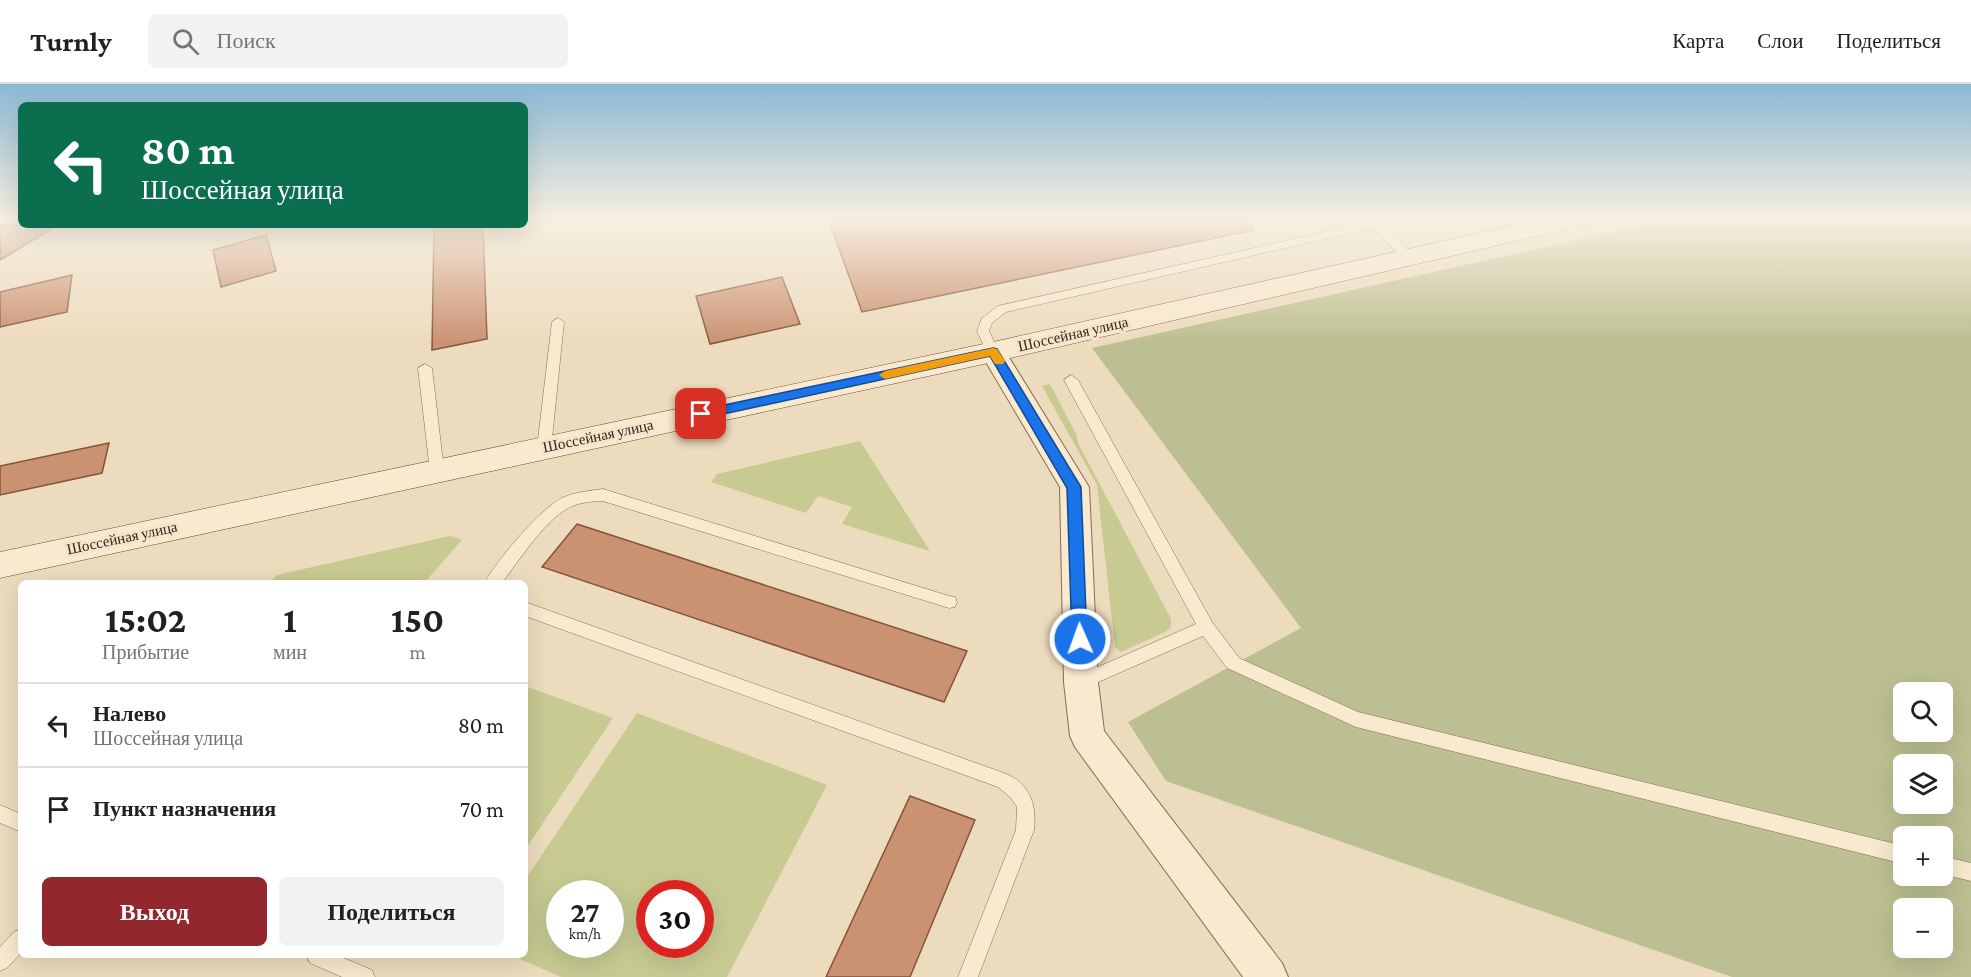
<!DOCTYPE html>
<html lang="ru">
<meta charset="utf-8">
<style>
:root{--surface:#fff;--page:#f2f2f2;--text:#202124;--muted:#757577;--line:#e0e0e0;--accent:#92272e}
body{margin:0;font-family:"Crimson Pro",serif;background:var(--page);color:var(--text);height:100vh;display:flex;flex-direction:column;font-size:22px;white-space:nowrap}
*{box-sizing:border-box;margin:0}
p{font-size:20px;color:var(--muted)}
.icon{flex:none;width:33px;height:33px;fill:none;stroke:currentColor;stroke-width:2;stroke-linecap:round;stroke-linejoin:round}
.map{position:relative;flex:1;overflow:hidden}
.panel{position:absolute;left:18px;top:496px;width:510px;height:378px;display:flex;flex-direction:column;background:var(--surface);border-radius:9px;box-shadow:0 6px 24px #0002}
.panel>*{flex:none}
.banner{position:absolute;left:18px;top:18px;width:510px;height:126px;border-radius:9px;box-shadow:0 6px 24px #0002;background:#0b6e4f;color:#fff;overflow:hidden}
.tools{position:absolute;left:1893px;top:598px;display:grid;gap:12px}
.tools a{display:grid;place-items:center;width:60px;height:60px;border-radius:9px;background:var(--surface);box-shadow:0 6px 24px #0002;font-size:30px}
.speed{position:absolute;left:546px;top:796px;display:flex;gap:12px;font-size:30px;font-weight:700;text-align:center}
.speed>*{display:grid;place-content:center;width:78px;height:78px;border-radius:50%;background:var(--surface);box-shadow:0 6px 24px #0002;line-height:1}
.speed small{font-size:15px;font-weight:400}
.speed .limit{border:9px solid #d22;background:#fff;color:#111}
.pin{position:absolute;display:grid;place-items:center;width:51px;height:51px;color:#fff;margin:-26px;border-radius:12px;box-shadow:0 3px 9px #0006}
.me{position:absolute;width:66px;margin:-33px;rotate:358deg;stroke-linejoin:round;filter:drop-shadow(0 0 4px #0008)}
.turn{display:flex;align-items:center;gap:21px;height:126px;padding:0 24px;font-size:27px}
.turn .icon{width:78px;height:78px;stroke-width:2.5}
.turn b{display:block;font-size:42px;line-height:51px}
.eta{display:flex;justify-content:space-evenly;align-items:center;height:102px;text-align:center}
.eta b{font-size:36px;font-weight:700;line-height:42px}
.cta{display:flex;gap:12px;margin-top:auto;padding:12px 24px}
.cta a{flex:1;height:69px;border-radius:9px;background:var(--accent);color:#fff;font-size:24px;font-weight:700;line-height:69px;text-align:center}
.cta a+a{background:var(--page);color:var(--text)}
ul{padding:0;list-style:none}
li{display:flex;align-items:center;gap:18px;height:84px;padding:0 24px;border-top:2px solid var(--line)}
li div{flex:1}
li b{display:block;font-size:22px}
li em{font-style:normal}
header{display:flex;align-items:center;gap:36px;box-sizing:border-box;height:84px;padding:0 30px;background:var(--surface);border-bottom:2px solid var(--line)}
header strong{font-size:28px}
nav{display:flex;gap:33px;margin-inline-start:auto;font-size:21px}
.search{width:420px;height:54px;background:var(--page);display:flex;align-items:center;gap:15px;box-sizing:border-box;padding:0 21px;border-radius:9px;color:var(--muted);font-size:22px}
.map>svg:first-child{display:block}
.green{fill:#c7ca91;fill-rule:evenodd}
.cemetery{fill:#bcbf91;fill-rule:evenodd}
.building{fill:#cb9272;stroke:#83543c;stroke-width:1.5}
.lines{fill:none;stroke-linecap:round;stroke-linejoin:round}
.service-casing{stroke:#846c56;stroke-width:1}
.minor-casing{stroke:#846c56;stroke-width:2}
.secondary-casing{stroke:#664d3a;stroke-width:1}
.service{fill:#f8e9cf;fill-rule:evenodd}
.minor{fill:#f8e9cf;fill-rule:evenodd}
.secondary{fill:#f8e9cf;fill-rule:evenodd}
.route{fill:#1a73e8;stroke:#114b97;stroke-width:1.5}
.slow{fill:#f59e0b}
.labels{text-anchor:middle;stroke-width:6;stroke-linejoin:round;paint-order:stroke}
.street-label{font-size:15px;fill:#33251b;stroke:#f4e6cc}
</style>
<header>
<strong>Turnly</strong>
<div class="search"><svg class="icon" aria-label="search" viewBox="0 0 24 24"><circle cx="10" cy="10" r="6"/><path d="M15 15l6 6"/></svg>Поиск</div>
<nav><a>Карта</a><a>Слои</a><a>Поделиться</a></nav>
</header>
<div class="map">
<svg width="1971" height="893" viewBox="0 0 1971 893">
<rect width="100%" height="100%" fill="#eddbbd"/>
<path class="green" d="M1050,300L1077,352L1078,359L1171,535V543L1167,547L1121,568L1115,563L1097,401L1042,302Z
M860,357L930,467L842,440L852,423L818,412L806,429L711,398L717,390Z
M450,452L462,456L424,499H269L277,491Z
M525,602L613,634L525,766Z
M637,629L827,701L727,893H561L513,872H525V796ZM560,810H610V861H560ZM650,810H700V861H650Z"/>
<path class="cemetery" d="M1676,134H1971V893H1732L1166,697L1128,638L1301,544L1092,264ZM1904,609H1942V648H1904ZM1904,681H1942V720H1904ZM1904,753H1942V792H1904ZM1904,825H1942V864H1904Z"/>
<path class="building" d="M828,134H1252L1254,146L862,228Z
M0,141H58L0,176Z
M434,141H483L487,255L432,266Z
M266,151L276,187L221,203L213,166Z
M72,191L67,228L0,243V208Z
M782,193L800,240L710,260L696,212Z
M109,359L102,389L0,411V382Z
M577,440L967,567L944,618L542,483Z
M910,712L975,736L910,893H826Z"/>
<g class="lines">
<defs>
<path id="service" d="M1387,134H1408L1383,142L1412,170V176H1404L1373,144L1006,228L992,239L989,247L999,268L993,272L988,271L977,247L982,234L998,222Z
M1497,134H1510L1515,139L1513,141H1505Z
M558,234L564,238L551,364L544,369L537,364L552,238Z
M425,280L432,284L444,387L437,392L430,387L418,284Z
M1071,291L1078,296L1212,538L1239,574L1358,628L1904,762V780L1356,643L1227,584L1203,552L1087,603L1081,605L1075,603L1073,598L1075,593L1196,540L1064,296Z
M603,405L949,512L955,513L957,518L955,523L949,524L603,417C594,417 584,418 575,421C547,431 520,476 501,500H484C496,477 540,425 562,414C575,408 589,407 603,405Z
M525,518L1004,689C1030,699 1037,721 1034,746L978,893H958L1016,746L1017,723L1011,714L998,703L525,532Z
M0,721L21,730V748L0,739Z
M1942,772L1971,779V797L1942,790Z
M21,845V869L7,884L0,887V863L14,848Z
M307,872H339L372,886L375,893H342L310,879Z"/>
<path id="minor" d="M993,259L1002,262L1089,403L1098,598L1104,647L1282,879L1288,893H1243L1075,663L1070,652L1064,598L1060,403L980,268L984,262Z"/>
<path id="secondary" d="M1547,134H1594L1590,139L1581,142L993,278L0,494V468L993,258Z"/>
</defs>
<use href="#service" class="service-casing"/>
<use href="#minor" class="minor-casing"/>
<use href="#secondary" class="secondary-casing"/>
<use href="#service" class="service"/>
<use href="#minor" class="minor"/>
<use href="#secondary" class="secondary"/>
</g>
<linearGradient id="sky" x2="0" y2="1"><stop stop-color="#8bb8d3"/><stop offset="0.52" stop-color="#f7efe1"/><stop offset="1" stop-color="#f7efe1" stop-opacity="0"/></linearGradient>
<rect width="1971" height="259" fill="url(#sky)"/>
<path class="route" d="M993,264L997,265L1081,403L1087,555L1080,561L1072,555L1067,404L990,272L701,335L695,330L701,326Z"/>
<path class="slow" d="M993,264L997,265L1005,277L1003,280H995L990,272L885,295L879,291L885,287Z"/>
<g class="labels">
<g class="street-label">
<text transform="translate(1073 250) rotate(-13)" y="5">Шоссейная улица</text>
<text transform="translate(598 352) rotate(-12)" y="5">Шоссейная улица</text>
<text transform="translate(122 454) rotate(-12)" y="5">Шоссейная улица</text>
</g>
</g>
</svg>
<div class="tools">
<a><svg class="icon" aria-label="search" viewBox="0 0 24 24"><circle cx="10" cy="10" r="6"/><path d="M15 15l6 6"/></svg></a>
<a><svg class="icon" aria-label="layers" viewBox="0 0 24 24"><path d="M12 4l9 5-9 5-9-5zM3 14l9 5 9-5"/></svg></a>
<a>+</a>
<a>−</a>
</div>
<div class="speed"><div>27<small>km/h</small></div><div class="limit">30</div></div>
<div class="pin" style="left:701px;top:330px;background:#d93025"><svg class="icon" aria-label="arrive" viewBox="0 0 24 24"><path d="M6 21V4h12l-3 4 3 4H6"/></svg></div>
<svg class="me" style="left:1080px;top:555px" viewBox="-20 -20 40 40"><circle r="17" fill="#1a73e8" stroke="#fff" stroke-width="3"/><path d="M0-11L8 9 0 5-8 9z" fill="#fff"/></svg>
<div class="banner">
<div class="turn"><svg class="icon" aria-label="left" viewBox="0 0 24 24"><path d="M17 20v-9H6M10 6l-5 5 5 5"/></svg><div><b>80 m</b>Шоссейная улица</div></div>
</div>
<section class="panel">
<div class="eta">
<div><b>15:02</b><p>Прибытие</p></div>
<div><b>1</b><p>мин</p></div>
<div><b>150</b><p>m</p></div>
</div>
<ul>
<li><svg class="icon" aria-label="left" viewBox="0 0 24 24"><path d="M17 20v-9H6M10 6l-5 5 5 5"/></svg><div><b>Налево</b><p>Шоссейная улица</p></div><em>80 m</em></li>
<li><svg class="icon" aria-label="arrive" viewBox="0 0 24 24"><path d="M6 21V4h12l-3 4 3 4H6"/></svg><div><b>Пункт назначения</b></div><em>70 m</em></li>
</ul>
<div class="cta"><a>Выход</a><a>Поделиться</a></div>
</section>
</div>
